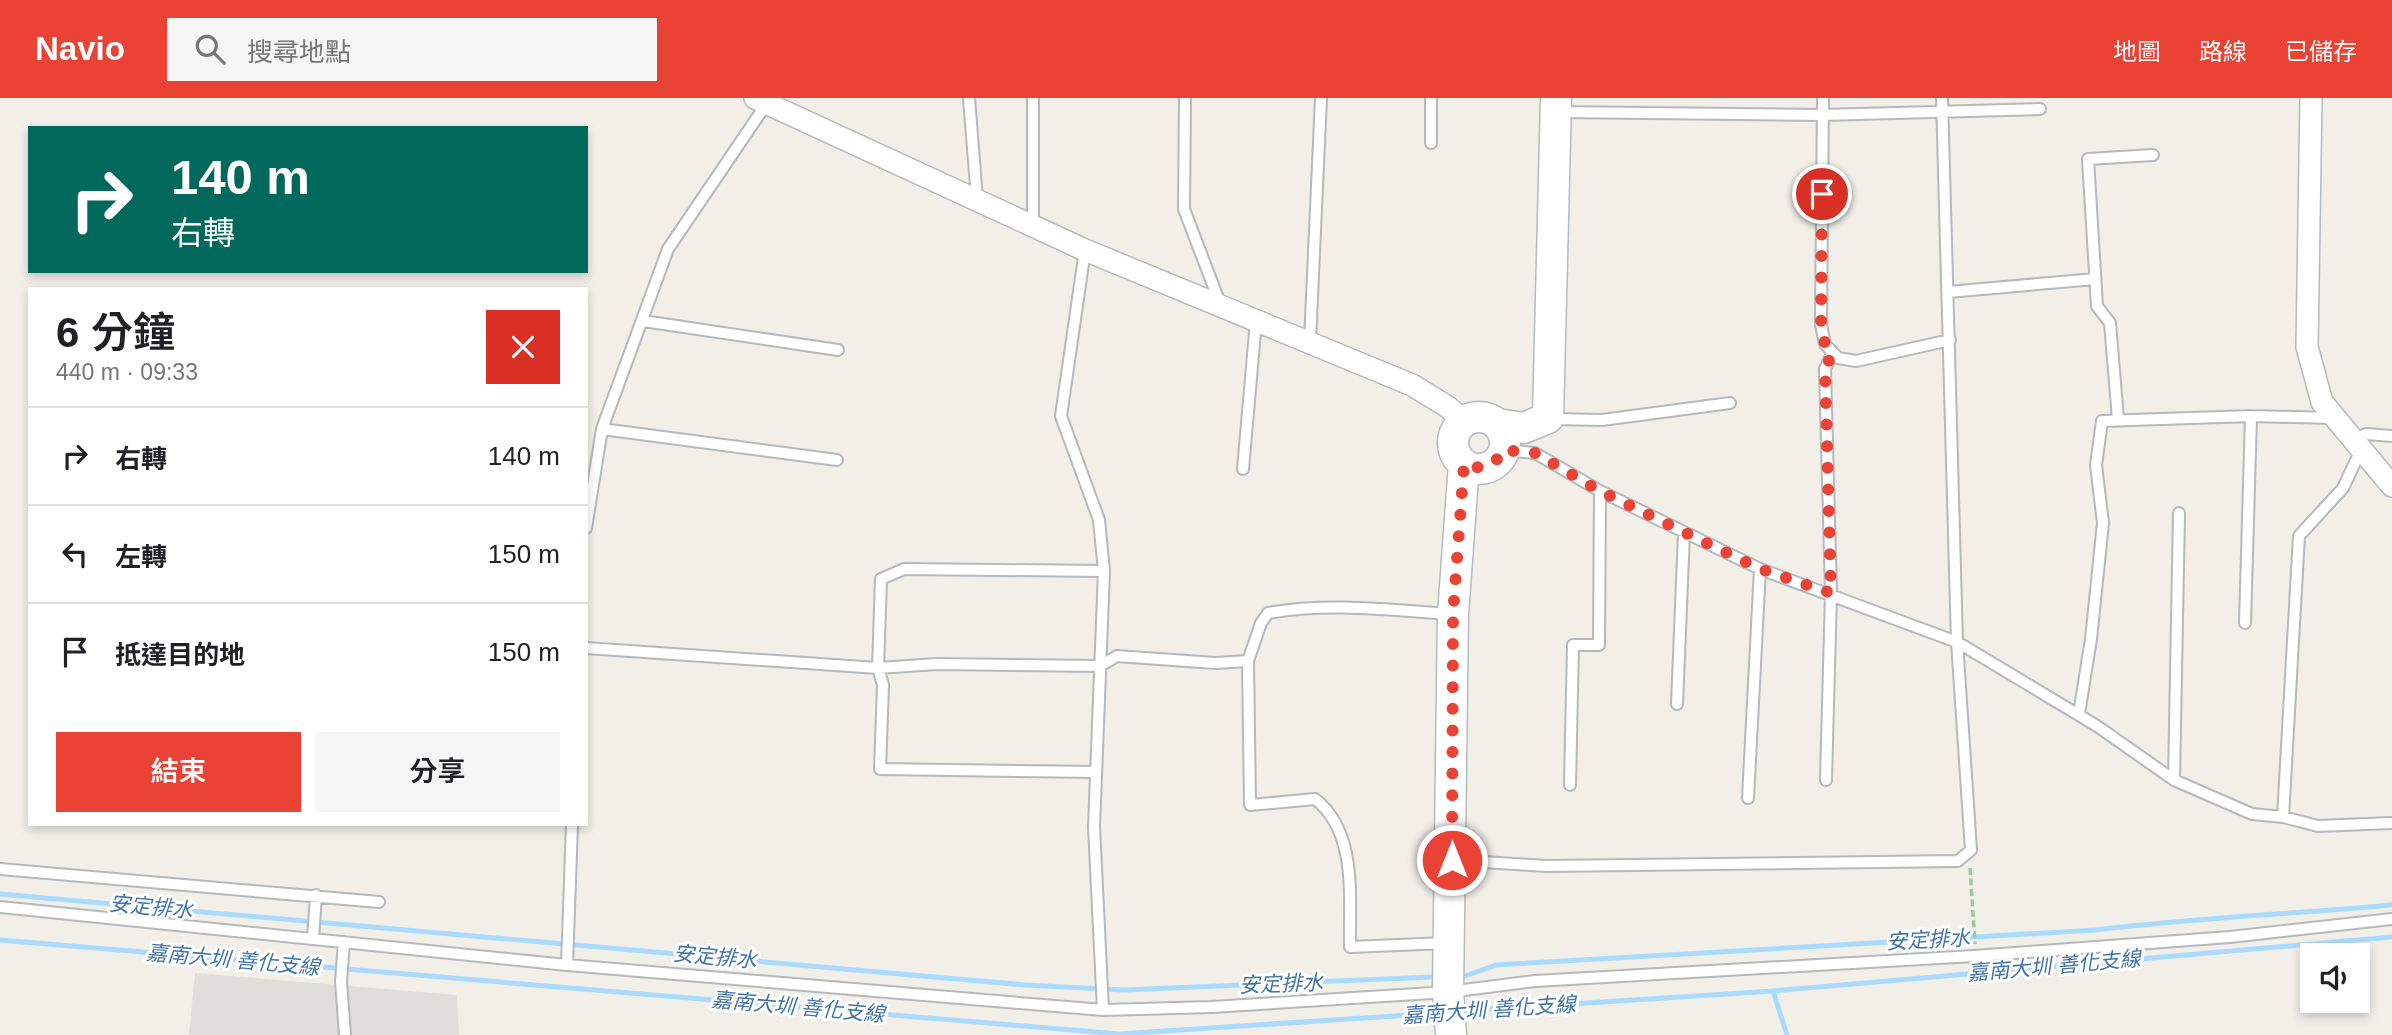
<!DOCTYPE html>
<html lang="zh-TW">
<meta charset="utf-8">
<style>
:root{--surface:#fff;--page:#f6f6f6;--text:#202124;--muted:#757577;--line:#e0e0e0;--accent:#ea4335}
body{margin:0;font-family:Helvetica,"Noto Sans TC",sans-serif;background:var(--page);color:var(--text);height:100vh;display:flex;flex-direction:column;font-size:26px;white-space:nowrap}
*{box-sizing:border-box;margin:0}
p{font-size:23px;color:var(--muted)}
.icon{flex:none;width:38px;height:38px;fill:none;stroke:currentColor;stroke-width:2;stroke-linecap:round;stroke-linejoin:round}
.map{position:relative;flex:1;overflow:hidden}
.drawer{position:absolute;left:28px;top:189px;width:560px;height:539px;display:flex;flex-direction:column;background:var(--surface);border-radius:0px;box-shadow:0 4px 10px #0003}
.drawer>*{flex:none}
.hud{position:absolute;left:28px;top:28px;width:560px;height:147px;border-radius:0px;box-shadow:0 4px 10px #0003;background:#00695c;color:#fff;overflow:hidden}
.controls{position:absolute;left:2300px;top:845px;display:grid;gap:14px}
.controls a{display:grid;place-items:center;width:70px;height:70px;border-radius:0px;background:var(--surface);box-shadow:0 4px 10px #0003;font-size:35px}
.pin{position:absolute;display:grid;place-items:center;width:60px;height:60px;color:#fff;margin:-30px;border:4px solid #fff;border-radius:50%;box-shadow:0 2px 7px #0007}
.me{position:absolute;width:77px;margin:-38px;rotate:0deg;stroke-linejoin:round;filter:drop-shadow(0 0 5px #0008)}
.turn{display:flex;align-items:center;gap:24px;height:147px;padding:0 28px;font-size:32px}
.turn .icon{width:91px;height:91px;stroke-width:2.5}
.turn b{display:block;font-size:49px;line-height:60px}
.round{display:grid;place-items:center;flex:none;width:74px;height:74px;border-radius:0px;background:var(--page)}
.overview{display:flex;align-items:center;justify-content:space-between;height:119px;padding:0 28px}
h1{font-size:42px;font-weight:600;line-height:52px}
.action{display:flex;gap:14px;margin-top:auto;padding:14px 28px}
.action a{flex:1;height:80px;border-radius:0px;background:var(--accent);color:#fff;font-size:28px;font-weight:600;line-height:80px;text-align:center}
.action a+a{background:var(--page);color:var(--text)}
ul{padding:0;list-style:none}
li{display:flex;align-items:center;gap:21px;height:98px;padding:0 28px;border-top:2px solid var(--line)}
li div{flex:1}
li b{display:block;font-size:26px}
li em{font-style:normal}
header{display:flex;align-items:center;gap:42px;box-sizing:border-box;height:98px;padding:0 35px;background:var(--accent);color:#fff}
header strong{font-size:33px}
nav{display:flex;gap:38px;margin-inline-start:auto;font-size:24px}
.search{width:490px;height:63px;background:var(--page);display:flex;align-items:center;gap:18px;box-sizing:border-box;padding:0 24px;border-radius:0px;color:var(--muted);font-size:26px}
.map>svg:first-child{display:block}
.industrial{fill:#e0deda}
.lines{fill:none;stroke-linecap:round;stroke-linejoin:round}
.stream{stroke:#aadaff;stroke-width:5}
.lane-casing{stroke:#b5b8bc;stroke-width:14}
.street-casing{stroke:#b5b8bc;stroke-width:24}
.secondary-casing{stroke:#b6babf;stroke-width:33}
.path{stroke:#9cc7a9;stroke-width:3.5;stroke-dasharray:7 3.5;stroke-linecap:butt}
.lane{stroke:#fff;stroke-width:10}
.street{stroke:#fff;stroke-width:21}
.secondary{stroke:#fff;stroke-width:30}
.route{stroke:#ea4335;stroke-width:12;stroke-dasharray:0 21.6}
.labels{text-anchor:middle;stroke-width:6;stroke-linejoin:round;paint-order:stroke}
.water-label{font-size:21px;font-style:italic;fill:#4174aa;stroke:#fff}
</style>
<header>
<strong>Navio</strong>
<div class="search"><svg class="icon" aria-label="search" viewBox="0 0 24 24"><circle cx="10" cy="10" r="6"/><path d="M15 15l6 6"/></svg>搜尋地點</div>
<nav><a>地圖</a><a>路線</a><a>已儲存</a></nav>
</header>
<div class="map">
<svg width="2392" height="937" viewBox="0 0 2392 937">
<rect width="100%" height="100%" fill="#f1efe8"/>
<path class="industrial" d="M195,875L457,897L459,937H189Z"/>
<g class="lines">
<path class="stream" d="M0,796L1025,887L1124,892L1432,879
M0,842L1119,936L1440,915
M1465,878L1496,867L2096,832C2194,820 2293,816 2392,807
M1773,893L1787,937
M1460,913L1773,893L2392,839"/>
<defs>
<path id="lane" d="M969,0L977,101
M1033,0V126
M1185,0L1184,111L1221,208
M1431,0V45
M1823,0L1821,227L1825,246L1838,260L1856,263L1950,242
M1558,14L1822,17L2040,11
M1085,152L1061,318L1099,422L1104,473L1094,729L1103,912
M1948,194L2095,181
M643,223L838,252
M1310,243L1321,0
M1551,321L1602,322L1730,305
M2118,321L2110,225L2097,208L2088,61L2153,57
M602,331L837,362
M2355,342L2366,336L2392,338
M1503,352L1535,355L1600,393L1760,471L1957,544L2097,628L2174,682L2252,716L2283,719L2318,728L2392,725
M1243,371L1256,223
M586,430L602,331L668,151L767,5
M2245,525L2251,318
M586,550L878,570L937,566L1100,568L1117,558L1215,565L1248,563L1261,525L1268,515C1328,504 1390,512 1451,516
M1248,563L1250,707L1315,701C1358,734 1349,801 1350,849L1446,845
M1677,606L1684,435
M2079,616L2091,541L2103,425L2096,367L2102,323L2251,318L2333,320
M1096,674L880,671L883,587L878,570L881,481L904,471L1104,473
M1826,682L1831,495L1825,271L1832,256
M2174,682L2179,415
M1570,687L1573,547H1599L1600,393
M1748,700L1760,471
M2283,719L2299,438L2343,390L2361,352
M1453,762L1546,768L1958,763L1971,752L1957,544L1942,0
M0,771L379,804
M0,809L567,867L1103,912L1212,909L1448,894L1535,883L1974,858L2230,839L2392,821
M313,841L316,797
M344,844L341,883L345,937
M567,867L572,726"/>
<path id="street" d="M755,0L1085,152L1412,287L1448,309L1464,323
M2311,0L2307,249L2322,304L2392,388"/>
<path id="secondary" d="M1453 345a26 26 0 1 1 52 0a26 26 0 1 1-52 0Z
M1497,326L1524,330L1548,320L1556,0
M1451,937L1448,894L1453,516L1464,366"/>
</defs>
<use href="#lane" class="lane-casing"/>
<use href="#street" class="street-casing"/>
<use href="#secondary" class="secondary-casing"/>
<path class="path" d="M1970,770L1975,846"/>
<use href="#lane" class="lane"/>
<use href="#street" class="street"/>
<use href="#secondary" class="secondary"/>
</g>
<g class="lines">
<path class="route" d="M1452,762L1453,516L1464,366C1481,373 1495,369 1503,352L1535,355L1600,393L1760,471L1831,495L1825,271L1832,256L1825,246L1821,227L1822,96"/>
</g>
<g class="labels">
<g class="water-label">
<text transform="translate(151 809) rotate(5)" y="7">安定排水</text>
<text transform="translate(1928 842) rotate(-3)" y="7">安定排水</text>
<text transform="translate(715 859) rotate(5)" y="7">安定排水</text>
<text transform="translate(233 862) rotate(5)" y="7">嘉南大圳 善化支線</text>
<text transform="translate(2054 868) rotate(-5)" y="7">嘉南大圳 善化支線</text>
<text transform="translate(1281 886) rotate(-2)" y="7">安定排水</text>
<text transform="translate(798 909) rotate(5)" y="7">嘉南大圳 善化支線</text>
<text transform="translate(1489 912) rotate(-4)" y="7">嘉南大圳 善化支線</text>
</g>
</g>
</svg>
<div class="controls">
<a><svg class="icon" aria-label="sound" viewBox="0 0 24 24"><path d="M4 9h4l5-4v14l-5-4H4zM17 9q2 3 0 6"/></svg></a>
</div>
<div class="pin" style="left:1822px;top:96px;background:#d93025"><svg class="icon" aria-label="arrive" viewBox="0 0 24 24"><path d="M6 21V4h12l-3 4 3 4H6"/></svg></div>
<svg class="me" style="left:1452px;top:762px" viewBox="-20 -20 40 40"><circle r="17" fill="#ea4335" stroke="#fff" stroke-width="3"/><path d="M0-11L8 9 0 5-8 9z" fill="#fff"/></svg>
<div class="hud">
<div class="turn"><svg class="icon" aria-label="right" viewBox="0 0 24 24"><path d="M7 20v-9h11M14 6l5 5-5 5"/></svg><div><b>140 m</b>右轉</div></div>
</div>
<section class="drawer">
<div class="overview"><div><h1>6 分鐘</h1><p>440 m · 09:33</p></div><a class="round" style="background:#d93025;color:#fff"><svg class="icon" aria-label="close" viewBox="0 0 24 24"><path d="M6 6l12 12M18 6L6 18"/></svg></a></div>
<ul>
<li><svg class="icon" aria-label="right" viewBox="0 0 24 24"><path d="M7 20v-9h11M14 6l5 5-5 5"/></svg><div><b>右轉</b></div><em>140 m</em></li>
<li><svg class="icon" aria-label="left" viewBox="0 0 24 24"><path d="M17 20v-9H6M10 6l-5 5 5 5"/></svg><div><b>左轉</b></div><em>150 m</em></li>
<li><svg class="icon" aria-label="arrive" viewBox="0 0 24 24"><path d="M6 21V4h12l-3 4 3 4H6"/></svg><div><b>抵達目的地</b></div><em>150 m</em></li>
</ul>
<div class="action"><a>結束</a><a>分享</a></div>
</section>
</div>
